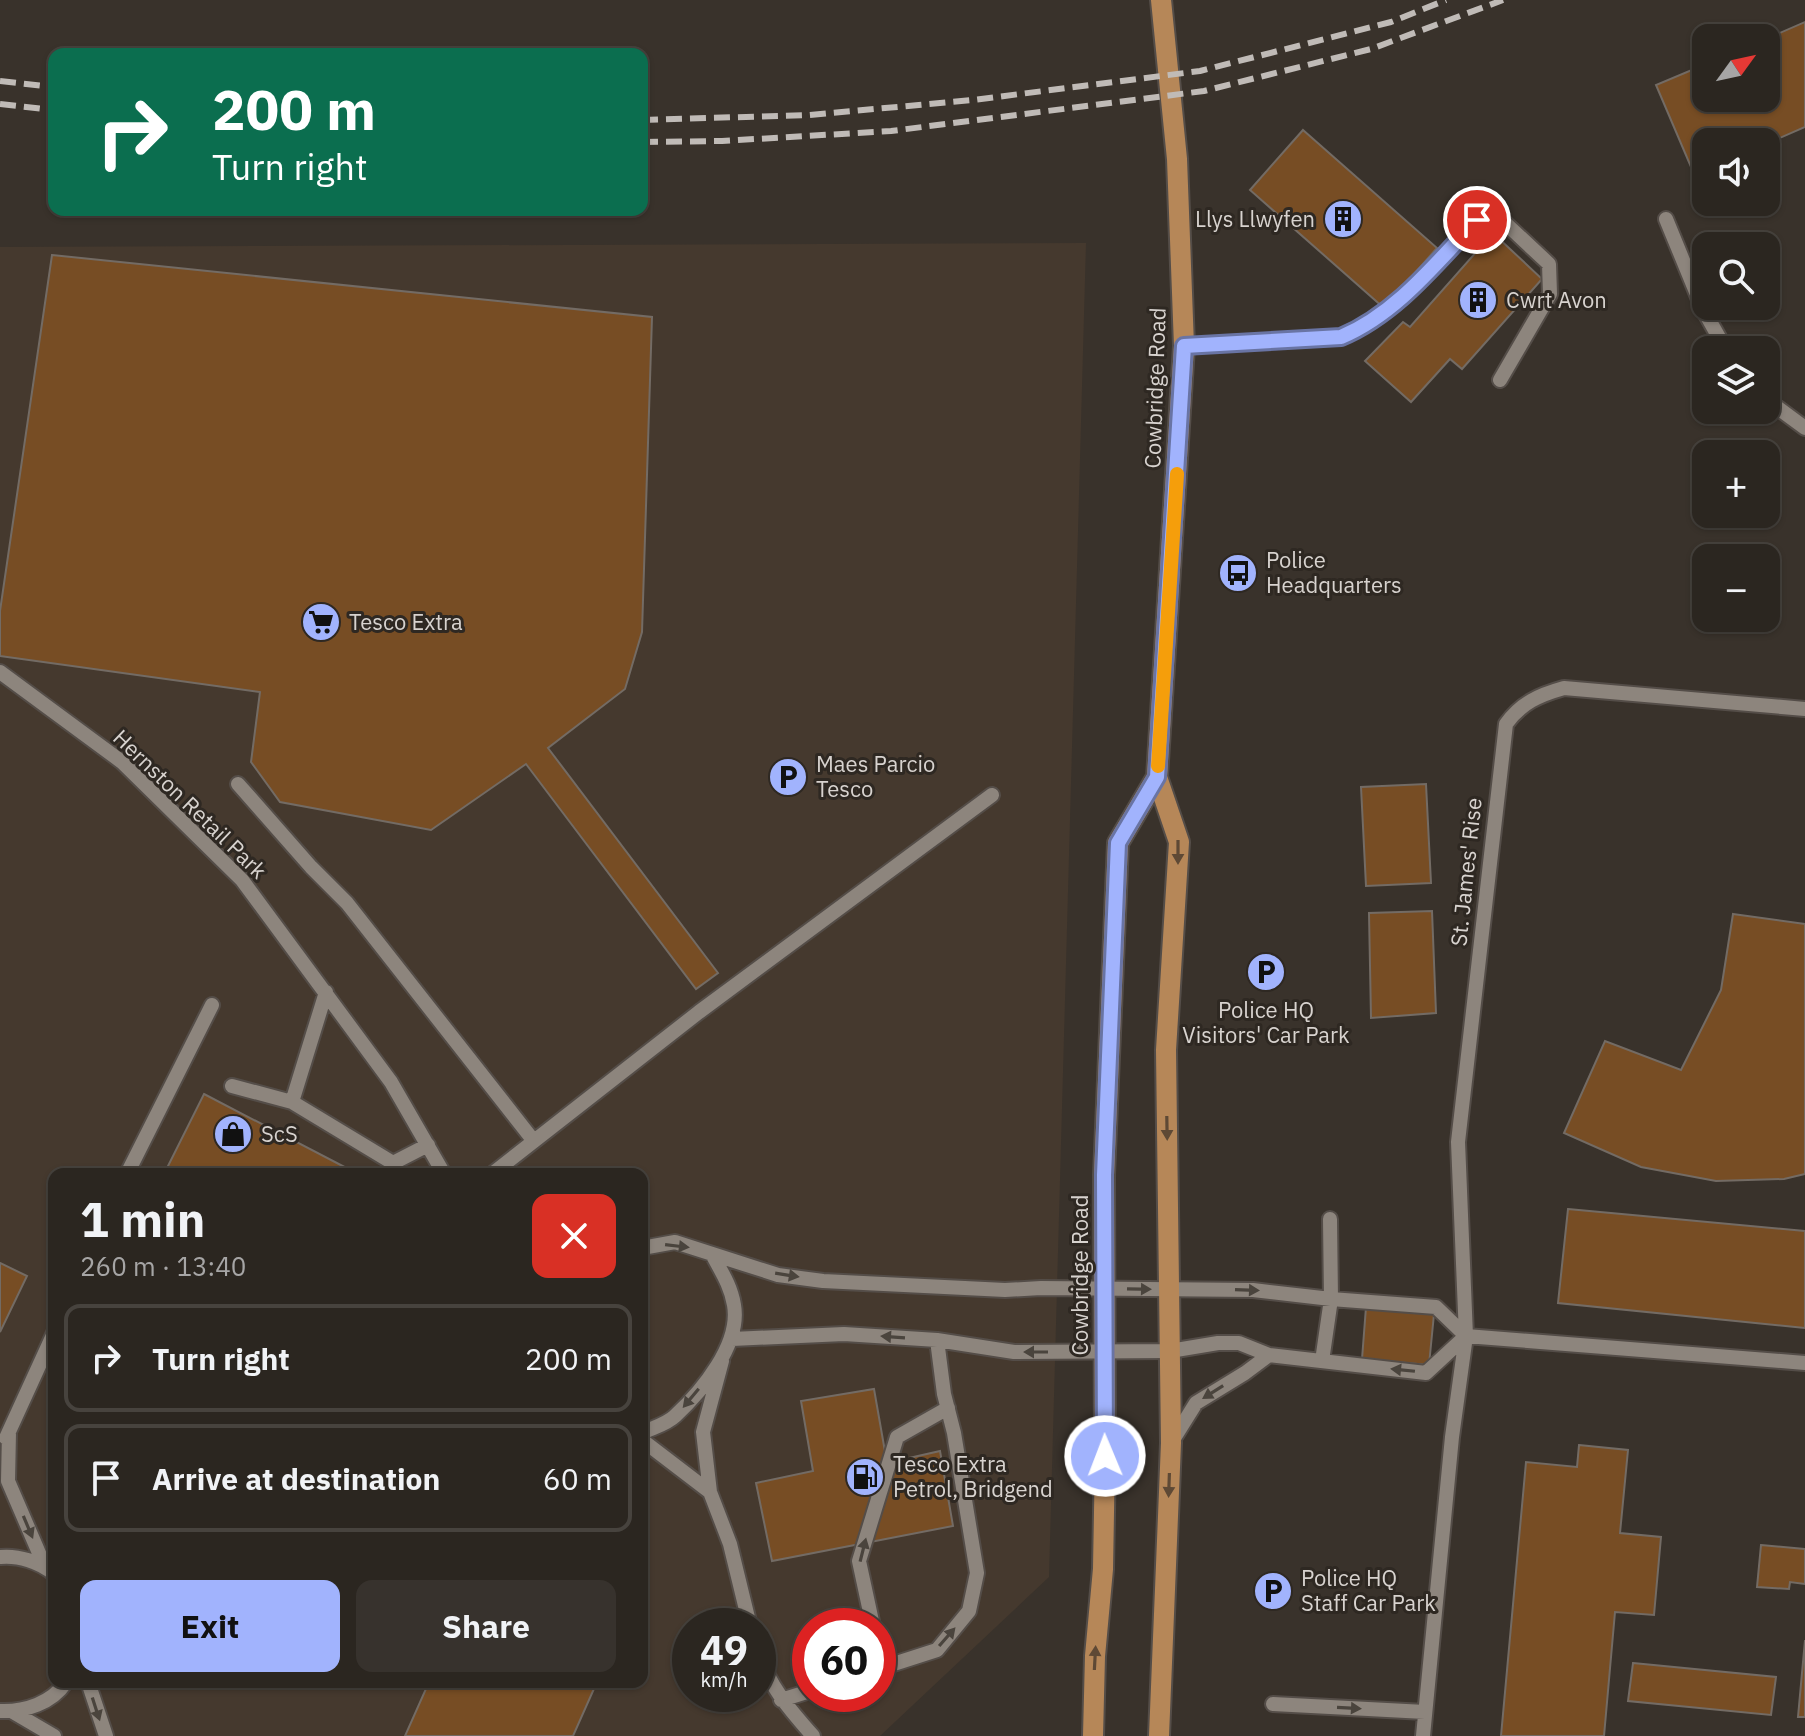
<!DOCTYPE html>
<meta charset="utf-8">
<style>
:root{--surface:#2b2620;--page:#37322d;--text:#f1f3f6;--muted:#a6a5a5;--line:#47433e;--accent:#a1b3fd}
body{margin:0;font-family:"IBM Plex Sans",sans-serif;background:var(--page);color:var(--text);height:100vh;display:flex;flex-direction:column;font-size:30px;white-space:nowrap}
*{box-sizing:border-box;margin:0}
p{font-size:26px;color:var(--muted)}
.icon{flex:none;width:44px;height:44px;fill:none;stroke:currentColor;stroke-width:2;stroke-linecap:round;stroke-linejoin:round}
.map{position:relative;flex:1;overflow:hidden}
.details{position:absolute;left:48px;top:1168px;width:600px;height:520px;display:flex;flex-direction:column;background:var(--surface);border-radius:16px;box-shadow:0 2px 6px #0004,0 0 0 2px var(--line)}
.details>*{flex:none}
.hud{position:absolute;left:48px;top:48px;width:600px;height:168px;border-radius:16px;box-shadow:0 2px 6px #0004,0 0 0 2px var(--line);background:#0b6e4f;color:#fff;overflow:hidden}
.needle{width:52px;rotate:57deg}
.tools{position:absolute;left:1692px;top:24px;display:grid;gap:16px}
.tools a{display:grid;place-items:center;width:88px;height:88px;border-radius:16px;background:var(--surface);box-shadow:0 2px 6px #0004,0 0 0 2px var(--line);font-size:40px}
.speed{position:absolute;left:672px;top:1608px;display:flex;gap:16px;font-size:40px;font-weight:700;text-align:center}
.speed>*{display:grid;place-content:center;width:104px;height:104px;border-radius:50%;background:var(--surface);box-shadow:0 2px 6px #0004,0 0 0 2px var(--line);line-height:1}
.speed small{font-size:20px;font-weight:400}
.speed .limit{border:12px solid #d22;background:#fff;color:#111}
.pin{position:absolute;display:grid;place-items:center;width:68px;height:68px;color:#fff;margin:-34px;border:4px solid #fff;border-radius:50%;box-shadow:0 2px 8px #0007}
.me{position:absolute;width:88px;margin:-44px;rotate:359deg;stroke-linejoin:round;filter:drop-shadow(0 0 6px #0008)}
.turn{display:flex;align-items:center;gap:28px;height:168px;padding:0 32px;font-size:36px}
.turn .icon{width:104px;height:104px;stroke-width:2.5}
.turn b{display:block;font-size:56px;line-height:68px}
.round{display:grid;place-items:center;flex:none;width:84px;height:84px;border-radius:16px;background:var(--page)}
.head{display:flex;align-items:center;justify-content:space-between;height:136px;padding:0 32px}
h1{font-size:48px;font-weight:800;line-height:60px}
.button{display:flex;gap:16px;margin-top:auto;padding:16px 32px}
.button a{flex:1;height:92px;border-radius:16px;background:var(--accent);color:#111;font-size:32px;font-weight:800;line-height:92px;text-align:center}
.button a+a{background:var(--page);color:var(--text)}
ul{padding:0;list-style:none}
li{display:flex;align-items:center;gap:24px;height:108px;margin:0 16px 12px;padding:0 16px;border:4px solid var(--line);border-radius:16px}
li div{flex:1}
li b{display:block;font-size:30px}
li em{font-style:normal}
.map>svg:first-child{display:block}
.built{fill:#45392e;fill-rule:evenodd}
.building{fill:#774d24;stroke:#736b64;stroke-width:2}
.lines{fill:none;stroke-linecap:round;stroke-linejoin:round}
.minor-casing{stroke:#544d48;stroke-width:18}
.major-casing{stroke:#544d48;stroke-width:24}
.minor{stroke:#8d857d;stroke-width:14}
.major{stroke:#b68758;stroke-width:20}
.rail{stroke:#c0bbb7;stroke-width:6;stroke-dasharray:16 8;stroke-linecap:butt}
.oneway{fill:#5e4935}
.oneway2{fill:#4a443d}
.route-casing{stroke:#6974a4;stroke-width:20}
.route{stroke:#a1b3fd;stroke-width:14}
.slow{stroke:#f59e0b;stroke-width:14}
.labels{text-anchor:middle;stroke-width:6;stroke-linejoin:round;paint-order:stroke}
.poi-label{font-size:22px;fill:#d8d3cf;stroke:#2e2822;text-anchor:start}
.street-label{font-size:22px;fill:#d8d3cf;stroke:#2e2822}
</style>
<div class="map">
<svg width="1805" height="1736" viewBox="0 0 1805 1736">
<rect width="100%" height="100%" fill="#39322b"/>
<path class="built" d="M1086,243L1049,1577L880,1736H0V247ZM54,1174H642V1682H54ZM690,1626H758V1694H690ZM810,1626H878V1694H810Z"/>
<path class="building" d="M1805,22V127L1766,144L1706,142V169L1694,174L1656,85L1706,64V98H1766V39Z
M1303,130L1437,248L1384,308L1250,190Z
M1493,233L1542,279L1462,369L1450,359L1411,402L1365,361L1403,322L1410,327Z
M52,255L652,317L642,632L625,689L548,748L718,973L696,989L526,764L431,830L280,802L251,762L260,692L0,656V611Z
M1426,784L1431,883L1366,886L1361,787Z
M1432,911L1436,1013L1371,1018L1369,913Z
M1733,914L1805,924V1174L1784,1179L1716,1181L1641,1167L1564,1133L1605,1041L1681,1070L1721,990Z
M204,1094L358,1174H164Z
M1568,1209L1805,1231V1328L1558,1303Z
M0,1263L27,1276L0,1332Z
M1366,1307L1434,1314L1429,1365L1362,1359Z
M874,1389L887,1463L940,1451L953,1526L772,1561L756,1483L813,1471L801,1401Z
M1579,1445L1628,1450L1620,1533L1661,1537L1654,1615L1615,1612L1604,1736H1501L1526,1462L1577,1467Z
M1761,1545L1805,1549V1584L1790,1582L1789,1589L1757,1587Z
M1805,1640V1717H1798Z
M1633,1663L1776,1677L1771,1715L1628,1701Z
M429,1682H597L573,1736H405Z"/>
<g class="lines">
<defs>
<path id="minor" d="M1666,219L1703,309L1726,350
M1184,346L1341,337C1396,314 1436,262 1477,220L1503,221L1549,264L1550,294L1500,380
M1766,399L1805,428
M0,672L122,762L242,880L391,1082L444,1174
M238,784L311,867L347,903L533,1140
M232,1086L292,1102L393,1163L428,1145
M292,1102L326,992
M127,1174L212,1005
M492,1174L699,1012L992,795
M642,1248L675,1242L778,1275L823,1281L1005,1290L1041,1288L1253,1290L1331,1299L1436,1307L1466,1336L1805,1363
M732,1339L844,1334L937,1340L1014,1352L1170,1351L1218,1343H1239L1269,1355L1426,1373L1466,1336
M722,1361L703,1432L710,1492L730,1544L750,1626
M1322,1361L1331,1299L1330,1219
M9,1432L8,1481L45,1567
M642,1433C652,1428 667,1424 675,1416C702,1391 741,1344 734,1305C731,1286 721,1271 712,1254
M6,1438L54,1333
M642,1440L710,1492
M1171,1443L1196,1403L1245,1373L1269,1355
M0,1557C18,1555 40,1562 54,1574
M873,1626L859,1561L897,1437L948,1408
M758,1652C769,1686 790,1710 813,1736
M878,1669L937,1650L969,1611L977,1573L954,1433L944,1394L937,1340
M88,1682L106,1736
M781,1700L810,1691
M1273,1704L1425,1712
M0,1711C25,1712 52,1703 66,1682
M13,1712L54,1736
M1423,1736L1452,1437L1466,1336L1458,1142L1506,724C1521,703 1539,695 1564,688L1805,709"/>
<path id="major" d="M1093,1736L1095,1656L1103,1569L1105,1456L1104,1175L1118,843L1157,777
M1159,1736L1171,1443L1166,1050L1179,842L1157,777L1184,346L1177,159L1161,0"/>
</defs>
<use href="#minor" class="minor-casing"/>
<use href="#major" class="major-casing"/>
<use href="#minor" class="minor"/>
<use href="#major" class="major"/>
<path class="rail" d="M0,81L54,87
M0,104L54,110
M642,120L809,115L973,100L1200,71L1391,22L1446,0
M642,142L722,141L891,131L1204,91L1371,49L1503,0"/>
</g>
<defs><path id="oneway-solid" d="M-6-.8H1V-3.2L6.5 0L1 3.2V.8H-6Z" transform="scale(2)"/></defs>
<g class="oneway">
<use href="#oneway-solid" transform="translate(1178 852) rotate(90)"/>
<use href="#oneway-solid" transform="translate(1167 1128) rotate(89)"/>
<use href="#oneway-solid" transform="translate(1169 1485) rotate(92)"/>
<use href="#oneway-solid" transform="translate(1095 1658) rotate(-87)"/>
</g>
<g class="oneway2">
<use href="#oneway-solid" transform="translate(677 1246) rotate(7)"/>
<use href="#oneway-solid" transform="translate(787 1275) rotate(9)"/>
<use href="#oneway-solid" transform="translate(1139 1289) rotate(1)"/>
<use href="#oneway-solid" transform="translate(1247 1290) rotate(2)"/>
<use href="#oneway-solid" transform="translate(893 1337) rotate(-176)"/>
<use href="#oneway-solid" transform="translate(1036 1352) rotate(180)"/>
<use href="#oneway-solid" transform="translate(1403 1370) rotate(-174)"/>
<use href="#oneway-solid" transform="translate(1213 1392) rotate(148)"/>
<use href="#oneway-solid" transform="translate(691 1398) rotate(130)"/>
<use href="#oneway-solid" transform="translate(28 1527) rotate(67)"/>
<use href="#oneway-solid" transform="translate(863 1550) rotate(-76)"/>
<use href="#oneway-solid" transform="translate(947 1637) rotate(-49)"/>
<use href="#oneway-solid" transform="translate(1349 1708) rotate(3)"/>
<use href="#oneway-solid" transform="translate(96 1709) rotate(72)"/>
</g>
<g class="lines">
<defs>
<path id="route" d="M1105,1456L1104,1175L1118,843L1157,777L1184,346L1341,337C1396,314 1436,263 1477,220"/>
</defs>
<use href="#route" class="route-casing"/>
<use href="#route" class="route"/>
<path class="slow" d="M1158,766L1177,474"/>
</g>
<defs>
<symbol id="building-disc" viewBox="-11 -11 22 22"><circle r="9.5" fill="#a1b3fd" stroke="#2e2822"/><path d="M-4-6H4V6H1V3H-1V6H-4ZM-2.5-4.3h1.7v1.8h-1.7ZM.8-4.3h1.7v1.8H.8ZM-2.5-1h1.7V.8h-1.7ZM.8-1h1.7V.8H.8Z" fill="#111"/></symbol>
<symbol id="bus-disc" viewBox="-11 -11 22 22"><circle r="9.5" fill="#a1b3fd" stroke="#2e2822"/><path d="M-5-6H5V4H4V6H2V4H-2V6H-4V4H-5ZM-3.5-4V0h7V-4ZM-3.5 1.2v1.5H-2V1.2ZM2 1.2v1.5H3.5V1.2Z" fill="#111"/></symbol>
<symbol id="supermarket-disc" viewBox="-11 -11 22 22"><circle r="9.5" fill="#a1b3fd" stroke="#2e2822"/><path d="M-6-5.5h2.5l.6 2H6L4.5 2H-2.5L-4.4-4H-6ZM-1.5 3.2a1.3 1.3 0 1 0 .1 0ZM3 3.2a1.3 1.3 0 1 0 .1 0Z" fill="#111"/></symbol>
<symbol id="parking-disc" viewBox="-11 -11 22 22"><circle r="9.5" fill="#a1b3fd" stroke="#2e2822"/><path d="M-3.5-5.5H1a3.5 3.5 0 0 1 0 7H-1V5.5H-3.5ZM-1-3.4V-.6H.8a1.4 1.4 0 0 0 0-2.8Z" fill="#111"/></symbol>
<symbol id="shop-disc" viewBox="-11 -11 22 22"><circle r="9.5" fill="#a1b3fd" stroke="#2e2822"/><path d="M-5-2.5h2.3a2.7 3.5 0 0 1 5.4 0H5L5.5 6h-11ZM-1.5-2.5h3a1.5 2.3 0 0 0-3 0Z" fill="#111"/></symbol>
<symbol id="fuel-disc" viewBox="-11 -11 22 22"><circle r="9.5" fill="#a1b3fd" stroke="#2e2822"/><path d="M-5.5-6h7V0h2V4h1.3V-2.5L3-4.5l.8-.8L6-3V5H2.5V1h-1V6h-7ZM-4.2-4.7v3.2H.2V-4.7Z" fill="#111"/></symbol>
</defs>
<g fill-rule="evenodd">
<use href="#building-disc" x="1321" y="197" width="44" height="44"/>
<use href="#building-disc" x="1456" y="278" width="44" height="44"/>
<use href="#bus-disc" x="1216" y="551" width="44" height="44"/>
<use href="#supermarket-disc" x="299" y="600" width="44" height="44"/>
<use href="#parking-disc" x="766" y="755" width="44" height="44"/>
<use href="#parking-disc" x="1244" y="950" width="44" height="44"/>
<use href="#shop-disc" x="211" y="1112" width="44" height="44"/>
<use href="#fuel-disc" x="843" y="1455" width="44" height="44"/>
<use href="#parking-disc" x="1251" y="1569" width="44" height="44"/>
</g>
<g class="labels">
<g class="poi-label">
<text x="1315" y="227" text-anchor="end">Llys Llwyfen</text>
<text x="1506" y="308">Cwrt Avon</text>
<text x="1266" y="568">Police<tspan x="1266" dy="25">Headquarters</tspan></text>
<text x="349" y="630">Tesco Extra</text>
<text x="816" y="772">Maes Parcio<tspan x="816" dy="25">Tesco</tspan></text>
<text x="1266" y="1018" text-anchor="middle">Police HQ<tspan x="1266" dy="25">Visitors' Car Park</tspan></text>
<text x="261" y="1142">ScS</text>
<text x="893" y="1472">Tesco Extra<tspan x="893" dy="25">Petrol, Bridgend</tspan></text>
<text x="1301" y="1586">Police HQ<tspan x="1301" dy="25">Staff Car Park</tspan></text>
</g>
<g class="street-label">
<text transform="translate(1155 388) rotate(-88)" y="8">Cowbridge Road</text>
<text transform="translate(190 804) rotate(44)" y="8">Hernston Retail Park</text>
<text transform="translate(1466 872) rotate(-84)" y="8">St. James' Rise</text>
<text transform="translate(1080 1275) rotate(-90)" y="8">Cowbridge Road</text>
</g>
</g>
</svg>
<div class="tools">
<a><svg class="needle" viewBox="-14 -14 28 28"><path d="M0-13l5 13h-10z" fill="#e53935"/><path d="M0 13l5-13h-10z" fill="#a6a5a5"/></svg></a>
<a><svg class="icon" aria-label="sound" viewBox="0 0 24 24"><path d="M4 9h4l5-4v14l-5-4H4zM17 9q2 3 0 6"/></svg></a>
<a><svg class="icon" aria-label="search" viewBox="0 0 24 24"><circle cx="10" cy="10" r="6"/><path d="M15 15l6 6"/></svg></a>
<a><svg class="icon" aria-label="layers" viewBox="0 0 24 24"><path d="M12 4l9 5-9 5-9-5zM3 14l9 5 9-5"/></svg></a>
<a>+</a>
<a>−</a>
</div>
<div class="speed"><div>49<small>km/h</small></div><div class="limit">60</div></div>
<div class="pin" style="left:1477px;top:220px;background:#d93025"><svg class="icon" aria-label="arrive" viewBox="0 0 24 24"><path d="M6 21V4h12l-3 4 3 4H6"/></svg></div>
<svg class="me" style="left:1105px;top:1456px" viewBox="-20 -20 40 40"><circle r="17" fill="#a1b3fd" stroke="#fff" stroke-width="3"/><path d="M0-11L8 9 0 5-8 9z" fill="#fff"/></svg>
<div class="hud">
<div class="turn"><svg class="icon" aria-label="right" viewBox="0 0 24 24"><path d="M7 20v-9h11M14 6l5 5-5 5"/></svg><div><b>200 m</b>Turn right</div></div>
</div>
<section class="details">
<div class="head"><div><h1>1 min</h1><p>260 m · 13:40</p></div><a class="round" style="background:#d93025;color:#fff"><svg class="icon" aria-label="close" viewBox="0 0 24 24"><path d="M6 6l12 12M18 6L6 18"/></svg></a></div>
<ul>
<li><svg class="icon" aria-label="right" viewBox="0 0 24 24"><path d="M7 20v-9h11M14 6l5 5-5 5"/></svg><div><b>Turn right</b></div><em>200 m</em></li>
<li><svg class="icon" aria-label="arrive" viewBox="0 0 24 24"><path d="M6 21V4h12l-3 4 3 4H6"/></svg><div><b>Arrive at destination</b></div><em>60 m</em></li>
</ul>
<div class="button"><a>Exit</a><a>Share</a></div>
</section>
</div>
